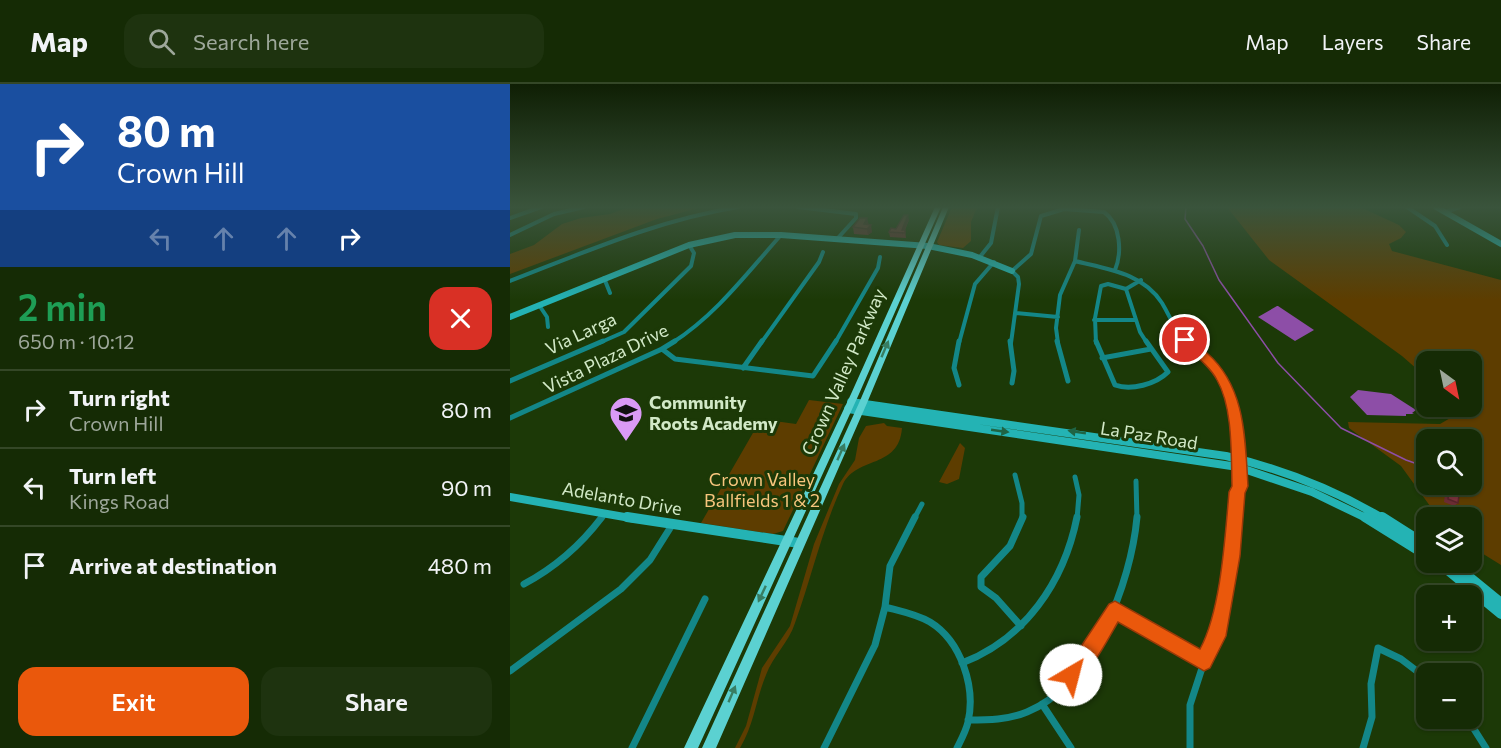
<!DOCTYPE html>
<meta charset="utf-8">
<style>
:root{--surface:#152b05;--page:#1e330f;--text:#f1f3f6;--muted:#9da79a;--line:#344727;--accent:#ea580c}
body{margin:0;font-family:Commissioner,sans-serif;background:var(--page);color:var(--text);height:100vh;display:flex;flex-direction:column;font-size:22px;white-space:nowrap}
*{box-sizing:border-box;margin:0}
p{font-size:20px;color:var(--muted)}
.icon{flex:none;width:33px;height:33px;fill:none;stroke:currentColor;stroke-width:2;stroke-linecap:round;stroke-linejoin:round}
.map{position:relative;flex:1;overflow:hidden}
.panel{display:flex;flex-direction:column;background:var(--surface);width:510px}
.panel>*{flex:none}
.guide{background:#1a4fa0;color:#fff;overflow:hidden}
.needle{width:39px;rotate:147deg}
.buttons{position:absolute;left:906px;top:267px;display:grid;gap:12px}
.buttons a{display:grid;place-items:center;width:66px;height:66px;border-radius:12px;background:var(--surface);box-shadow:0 2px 4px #0004,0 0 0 2px var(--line);font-size:30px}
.pin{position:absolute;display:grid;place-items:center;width:51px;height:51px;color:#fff;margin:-26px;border:3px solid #fff;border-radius:50%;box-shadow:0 2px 6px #0007}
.me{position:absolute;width:66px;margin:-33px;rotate:37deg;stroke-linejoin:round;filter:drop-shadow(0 0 4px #0008)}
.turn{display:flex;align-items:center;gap:21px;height:126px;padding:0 18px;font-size:27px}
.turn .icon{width:78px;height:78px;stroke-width:2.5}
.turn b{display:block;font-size:42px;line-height:51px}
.lanes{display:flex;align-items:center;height:57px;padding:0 18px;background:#0003;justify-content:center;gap:30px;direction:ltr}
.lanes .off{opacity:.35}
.round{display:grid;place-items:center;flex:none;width:63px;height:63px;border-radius:18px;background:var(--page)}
.overview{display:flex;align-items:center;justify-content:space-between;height:102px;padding:0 18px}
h1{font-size:36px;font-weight:600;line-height:45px;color:#1e9e55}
.primary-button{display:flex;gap:12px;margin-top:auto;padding:12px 18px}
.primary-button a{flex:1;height:69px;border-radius:18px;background:var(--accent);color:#fff;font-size:24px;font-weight:600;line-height:69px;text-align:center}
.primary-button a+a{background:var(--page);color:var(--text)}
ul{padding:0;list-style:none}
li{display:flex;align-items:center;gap:18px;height:78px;padding:0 18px;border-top:2px solid var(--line)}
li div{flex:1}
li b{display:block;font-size:22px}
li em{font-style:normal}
header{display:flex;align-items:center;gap:36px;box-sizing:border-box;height:84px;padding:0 30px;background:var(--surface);border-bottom:2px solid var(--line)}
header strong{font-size:28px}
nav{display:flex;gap:33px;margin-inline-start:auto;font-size:21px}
.search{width:420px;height:54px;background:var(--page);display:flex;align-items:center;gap:15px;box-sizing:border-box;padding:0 21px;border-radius:18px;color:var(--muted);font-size:22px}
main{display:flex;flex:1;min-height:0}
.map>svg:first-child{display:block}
.green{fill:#5d3d00;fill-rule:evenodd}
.water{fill:#8d4ea7}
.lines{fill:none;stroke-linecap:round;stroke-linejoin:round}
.stream{stroke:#8d4ea7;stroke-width:1.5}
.street-far2{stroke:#138788;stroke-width:4}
.street-far1{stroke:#138788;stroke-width:5}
.street{stroke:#138788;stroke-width:7}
.secondary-far2{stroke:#24b3b4;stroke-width:6}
.secondary-far1{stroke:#24b3b4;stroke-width:8}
.secondary{stroke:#24b3b4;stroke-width:10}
.primary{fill:#5bd1d1;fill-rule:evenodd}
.wall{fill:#6b2c33}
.shaded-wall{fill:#572429}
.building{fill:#7c333b;stroke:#572429;stroke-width:1.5}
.oneway{fill:#387d62}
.oneway2{fill:#1f6444}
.route{fill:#ea580c;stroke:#983908;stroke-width:1.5}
.labels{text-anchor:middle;stroke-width:6;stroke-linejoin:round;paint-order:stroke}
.street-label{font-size:18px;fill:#d2e9c7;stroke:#1c3907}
.poi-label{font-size:18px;font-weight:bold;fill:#d2e9c7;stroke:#1c3907;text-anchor:start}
.park-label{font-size:18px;fill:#f7c57d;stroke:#1c3907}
</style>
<header>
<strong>Map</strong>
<div class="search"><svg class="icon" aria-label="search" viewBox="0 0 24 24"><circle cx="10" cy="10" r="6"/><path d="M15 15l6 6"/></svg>Search here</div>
<nav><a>Map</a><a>Layers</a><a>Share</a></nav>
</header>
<main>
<section class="panel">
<div class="guide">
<div class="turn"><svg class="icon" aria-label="right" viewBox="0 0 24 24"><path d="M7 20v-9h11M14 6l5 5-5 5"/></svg><div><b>80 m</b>Crown Hill</div></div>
<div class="lanes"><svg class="icon off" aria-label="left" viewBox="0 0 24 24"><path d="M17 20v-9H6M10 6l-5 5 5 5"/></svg><svg class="icon off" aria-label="ahead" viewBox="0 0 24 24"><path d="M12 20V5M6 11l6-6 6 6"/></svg><svg class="icon off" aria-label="ahead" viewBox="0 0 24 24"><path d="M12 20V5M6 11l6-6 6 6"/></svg><svg class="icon" aria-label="right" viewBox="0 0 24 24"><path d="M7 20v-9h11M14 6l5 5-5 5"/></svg></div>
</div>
<div class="overview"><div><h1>2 min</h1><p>650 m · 10:12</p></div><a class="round" style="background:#d93025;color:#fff"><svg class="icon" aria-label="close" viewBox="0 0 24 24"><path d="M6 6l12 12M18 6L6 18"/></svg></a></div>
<ul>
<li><svg class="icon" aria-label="right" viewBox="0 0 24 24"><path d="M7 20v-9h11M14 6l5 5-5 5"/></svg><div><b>Turn right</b><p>Crown Hill</p></div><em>80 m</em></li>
<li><svg class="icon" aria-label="left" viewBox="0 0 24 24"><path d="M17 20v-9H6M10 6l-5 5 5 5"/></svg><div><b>Turn left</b><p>Kings Road</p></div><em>90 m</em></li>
<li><svg class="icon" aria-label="arrive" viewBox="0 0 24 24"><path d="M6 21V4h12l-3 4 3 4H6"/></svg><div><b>Arrive at destination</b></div><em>480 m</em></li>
</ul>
<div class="primary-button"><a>Exit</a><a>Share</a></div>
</section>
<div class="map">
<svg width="991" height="664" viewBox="0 0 991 664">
<rect width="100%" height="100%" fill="#1c3907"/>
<path class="green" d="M119,123H193L147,135L0,190V170L24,161L52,140L71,134L100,130Z
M442,123H467L461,138V157L453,164L429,161L427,158Z
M717,123H850L889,141L896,148L891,154L879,160L882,167L991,196V481L962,463V434L928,433L891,382L839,344L838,338L930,340L942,333L963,334L951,323L962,322V278H916V293L892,272L759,176ZM916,356H962V400H916Z
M299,316L333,320L273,447L263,450L191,439L251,335L286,340Z
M374,339L377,342L392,344C389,385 347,372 333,400C312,445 302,492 285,539C279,558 263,572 256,591C246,615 244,641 230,664H225L236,642L252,584L280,542L304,460L329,400L345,376L349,354L356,342Z
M450,359L455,364L449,395L437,400L429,398Z"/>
<path class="water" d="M767,222H768L804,246L785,257L748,233Z
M848,306L881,310L906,326L902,329L904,330H896V332L857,331L840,313Z"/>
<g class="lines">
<path class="stream" d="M676,123L675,135L693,162L709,196L768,279L831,344L896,376L916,383"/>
<path class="street-far2" d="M288,123L346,130V134L327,155
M897,123L925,142L937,161
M935,128L950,123
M0,134L31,123
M0,151L44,130L74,123
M469,174L481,159L488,123
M565,177C597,185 633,189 652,219C662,236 663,244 678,259
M94,194L100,209
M0,197C75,168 148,136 228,123
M616,205L630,248L637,259
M616,205L631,196
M29,221L37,233L38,243
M505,229L548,233
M584,236H626
M89,259L114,248L181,182L184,169L179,161
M162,259C206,231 237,189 271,151
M251,259L309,178L313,168
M325,259L368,184L370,173
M449,259L465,200L484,178
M501,259L509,200L508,193L502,187L521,170L531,132L554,125L594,128C611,140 612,169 605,186
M548,259L546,244L550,211L565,177L569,146
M586,259L585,234L591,202L598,200L616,205"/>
<path class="street-far1" d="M500,257L504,287L502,299
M547,257L558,297
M586,257L605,301C621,307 646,300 658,288L636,257
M677,257C686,266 698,275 707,286C732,315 728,366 730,402L727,408L725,435
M152,265L165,275L303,292L326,257
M592,274L641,265
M233,284L252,257
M0,297L93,257
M449,301L444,284L449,257
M0,334L152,265L165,257
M505,391L512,419V435
M565,393L569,411L567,435
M626,397L627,435
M727,408L724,396L728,383
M91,435L95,429
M404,435L412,420"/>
<path class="street" d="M14,500C46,483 70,462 92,433
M375,523C390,527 406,530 420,538C451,557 466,603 458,638C456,647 451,656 447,664
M605,526L694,578
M511,542L486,514L471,503V493L500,462L513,433
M452,579C515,555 554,498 567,433
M0,587L111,505L140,476L162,441
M532,620L561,664
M957,634L976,664
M458,636C478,636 498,636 517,628C583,601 621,499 627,433
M122,664L195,515
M314,664L365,561L375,523L380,482L405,433
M680,664V621L694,578L707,553L722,472L725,433
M853,664L862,633L861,600L868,564L891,575L916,594"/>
<path class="secondary-far2" d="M926,123L991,160
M0,233L179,161L225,151H271L418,162L462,171L502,187"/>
<path class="secondary-far1" d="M341,318L716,372C772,385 825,406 874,435
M338,325L728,383L802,408L858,435
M0,413L126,435"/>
<path class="secondary" d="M117,433L289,459
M855,433L916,471
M872,433L916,461
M928,478L991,530
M941,478L991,519"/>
<path class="primary" d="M425,123H431L349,310L188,664H174L341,310Z
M433,123H439L357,319L206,664H192L349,319Z"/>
</g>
<path class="wall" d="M399,136L395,146L396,154L380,153L379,148Z
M359,141L362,148L358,151L344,150L343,143Z
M939,407L948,419L944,422L934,418L935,410Z"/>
<path class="shaded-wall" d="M398,131L399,136L392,151V146Z
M357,134L359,141L354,140Z
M361,141L362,148L358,151L357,145Z"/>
<path class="building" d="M394,131H398L392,146H395V149L379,148L381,144L386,145Z
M350,134H357L354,140L361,141L357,145L343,143Z
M939,407L949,411L948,419L938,415Z"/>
<defs><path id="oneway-solid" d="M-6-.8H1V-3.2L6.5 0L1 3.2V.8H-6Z" transform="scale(1.5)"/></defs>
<g class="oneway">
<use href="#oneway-solid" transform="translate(375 265) rotate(-67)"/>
<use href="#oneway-solid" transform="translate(331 368) rotate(-66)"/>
<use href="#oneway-solid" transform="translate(252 510) rotate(115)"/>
<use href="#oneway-solid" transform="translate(222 610) rotate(-67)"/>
</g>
<g class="oneway2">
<use href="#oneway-solid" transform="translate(490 347) rotate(8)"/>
<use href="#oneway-solid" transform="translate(567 348) rotate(-171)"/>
</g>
<linearGradient id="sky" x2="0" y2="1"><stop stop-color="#0f1f04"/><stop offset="0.57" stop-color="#3a543c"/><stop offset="1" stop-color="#3a543c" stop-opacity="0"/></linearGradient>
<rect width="991" height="216" fill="url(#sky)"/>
<path class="route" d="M675,252C684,255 691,263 697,269C736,303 735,355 738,402L735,409L730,472L716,552L700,584L694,587L608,538C598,555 579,593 561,601L555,598L552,591L599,520L605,517L690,565C711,526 715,453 719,408L722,402C721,370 723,324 707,296C699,281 683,270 671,259L669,256Z"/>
<defs>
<symbol id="school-pin" viewBox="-11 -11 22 30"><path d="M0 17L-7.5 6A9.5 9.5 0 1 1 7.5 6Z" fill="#da9af6" stroke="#1c3907"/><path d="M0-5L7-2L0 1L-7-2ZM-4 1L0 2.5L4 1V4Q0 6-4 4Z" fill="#111"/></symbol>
</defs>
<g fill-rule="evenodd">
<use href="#school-pin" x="97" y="310" width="38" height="52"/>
</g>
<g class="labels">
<g class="street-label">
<text transform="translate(71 250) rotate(-25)" y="6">Via Larga</text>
<text transform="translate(96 275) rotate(-26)" y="6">Vista Plaza Drive</text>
<text transform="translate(334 288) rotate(-66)" y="6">Crown Valley Parkway</text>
<text transform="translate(639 352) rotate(9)" y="6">La Paz Road</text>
<text transform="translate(112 415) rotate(10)" y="6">Adelanto Drive</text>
</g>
<g class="poi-label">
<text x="139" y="325">Community<tspan x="139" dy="21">Roots Academy</tspan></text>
</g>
<g class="park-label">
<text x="252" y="402">Crown Valley<tspan x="252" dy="21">Ballfields 1 &amp; 2</tspan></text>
</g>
</g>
</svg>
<div class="buttons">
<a><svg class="needle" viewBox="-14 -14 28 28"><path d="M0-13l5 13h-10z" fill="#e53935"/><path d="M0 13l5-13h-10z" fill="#9da79a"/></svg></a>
<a><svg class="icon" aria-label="search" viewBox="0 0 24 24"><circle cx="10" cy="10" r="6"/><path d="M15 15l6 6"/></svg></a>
<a><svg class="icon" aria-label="layers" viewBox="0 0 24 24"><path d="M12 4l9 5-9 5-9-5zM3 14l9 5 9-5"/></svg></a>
<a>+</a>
<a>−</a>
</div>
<div class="pin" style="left:675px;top:256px;background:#d93025"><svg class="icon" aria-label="arrive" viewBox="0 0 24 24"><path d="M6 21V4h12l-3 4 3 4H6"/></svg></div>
<svg class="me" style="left:561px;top:591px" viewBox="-20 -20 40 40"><circle r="19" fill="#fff"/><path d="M0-13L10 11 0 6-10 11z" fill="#ea580c"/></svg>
</div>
</main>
